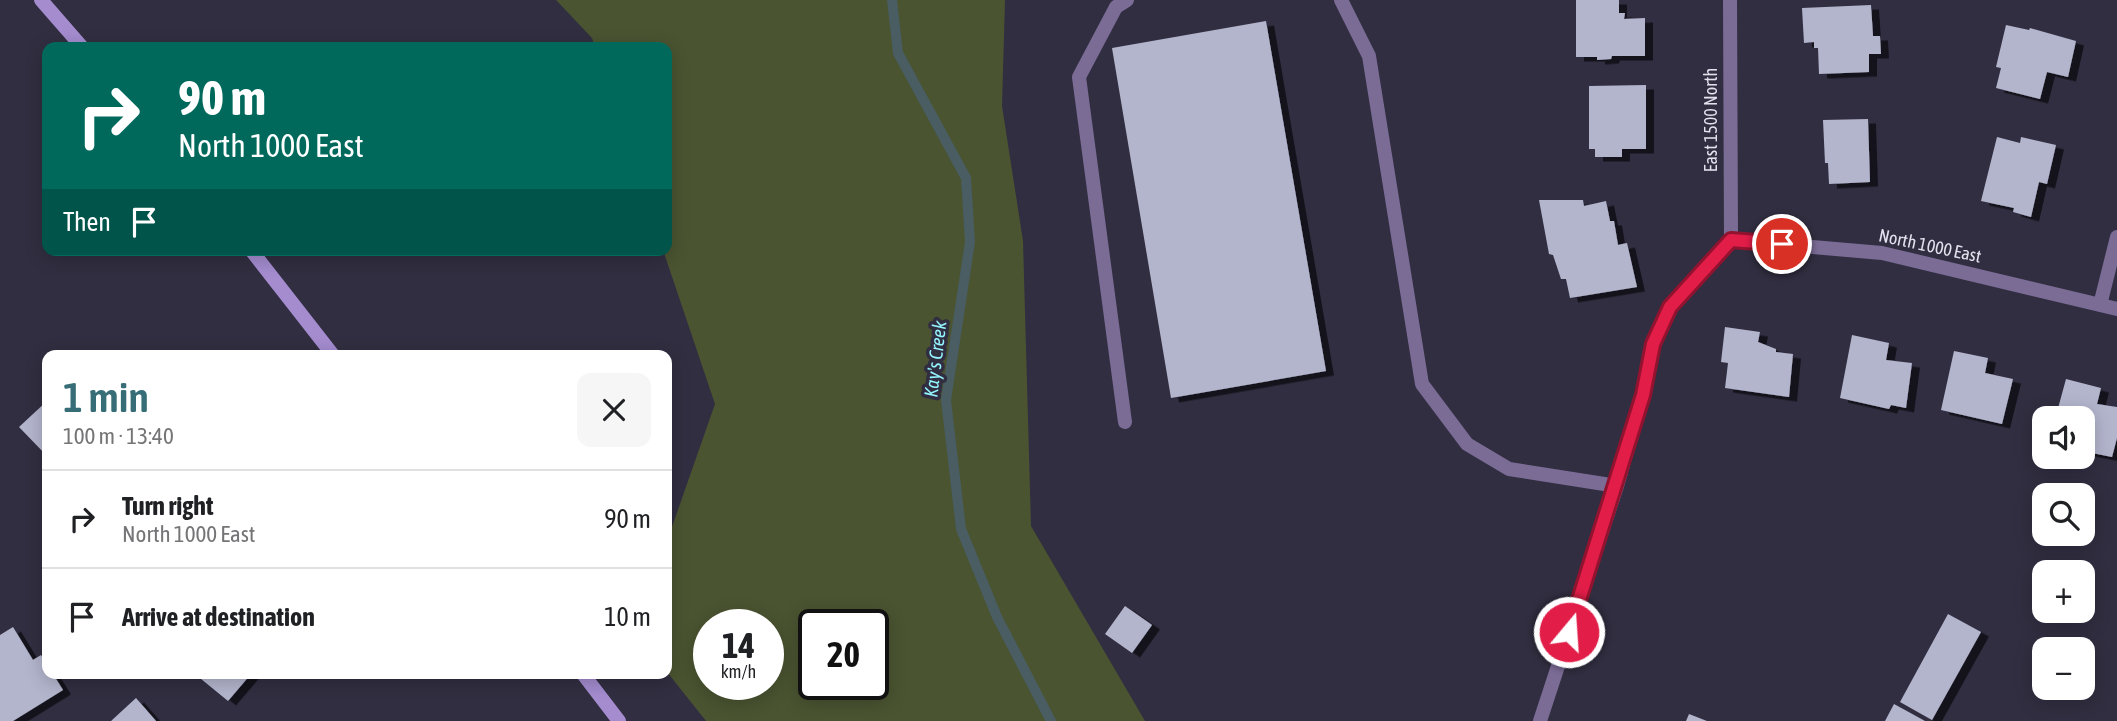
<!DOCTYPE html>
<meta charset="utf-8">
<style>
:root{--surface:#fff;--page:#f6f6f6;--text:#202124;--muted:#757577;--line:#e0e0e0;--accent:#376d76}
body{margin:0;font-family:"Asap Condensed",sans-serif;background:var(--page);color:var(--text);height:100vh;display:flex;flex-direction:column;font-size:26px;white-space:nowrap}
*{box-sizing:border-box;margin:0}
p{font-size:23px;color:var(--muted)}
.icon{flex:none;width:38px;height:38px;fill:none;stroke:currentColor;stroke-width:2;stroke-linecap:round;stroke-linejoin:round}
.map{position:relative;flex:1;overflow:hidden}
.side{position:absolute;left:42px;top:350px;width:630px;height:329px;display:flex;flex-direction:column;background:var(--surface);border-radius:14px;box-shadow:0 4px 18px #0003}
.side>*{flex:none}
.guide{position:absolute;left:42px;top:42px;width:630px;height:214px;border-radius:14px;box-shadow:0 4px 18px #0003;background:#00695c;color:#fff;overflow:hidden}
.fabs{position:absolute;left:2032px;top:406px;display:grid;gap:14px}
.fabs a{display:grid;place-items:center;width:63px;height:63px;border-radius:14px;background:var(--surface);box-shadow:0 4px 18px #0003;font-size:35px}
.speed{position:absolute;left:693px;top:609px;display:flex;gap:14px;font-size:35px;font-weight:700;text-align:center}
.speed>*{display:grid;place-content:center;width:91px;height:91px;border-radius:50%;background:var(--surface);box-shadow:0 4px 18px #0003;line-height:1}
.speed small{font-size:18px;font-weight:400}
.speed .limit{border:4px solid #111;border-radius:10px;background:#fff;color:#111}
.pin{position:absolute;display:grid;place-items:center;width:60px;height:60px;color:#fff;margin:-30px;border:4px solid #fff;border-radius:50%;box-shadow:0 2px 7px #0007}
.me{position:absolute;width:77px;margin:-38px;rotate:18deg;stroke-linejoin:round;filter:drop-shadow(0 0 5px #0008)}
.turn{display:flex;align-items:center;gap:24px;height:147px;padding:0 21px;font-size:32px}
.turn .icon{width:91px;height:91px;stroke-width:2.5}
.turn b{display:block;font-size:49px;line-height:60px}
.then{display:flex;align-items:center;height:66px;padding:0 21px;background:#0003;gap:14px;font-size:26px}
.round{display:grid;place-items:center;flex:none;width:74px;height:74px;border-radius:14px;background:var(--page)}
.overview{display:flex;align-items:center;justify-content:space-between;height:119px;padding:0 21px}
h1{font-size:42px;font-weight:600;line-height:52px;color:var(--accent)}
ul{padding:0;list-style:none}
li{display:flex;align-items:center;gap:21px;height:98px;padding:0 21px;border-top:2px solid var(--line)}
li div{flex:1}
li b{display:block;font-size:26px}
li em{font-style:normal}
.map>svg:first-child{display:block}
.green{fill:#4a5431;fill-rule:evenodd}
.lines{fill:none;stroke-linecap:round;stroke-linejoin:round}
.stream{stroke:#495d63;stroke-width:10}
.building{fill:#b3b5cd;filter:url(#shadow)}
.service{stroke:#7b6c96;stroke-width:14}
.minor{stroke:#7b6c96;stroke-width:14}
.secondary{stroke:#a48ccf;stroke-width:14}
.route-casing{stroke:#92132f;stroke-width:18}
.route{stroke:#e11d48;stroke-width:12}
.labels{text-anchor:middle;stroke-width:7;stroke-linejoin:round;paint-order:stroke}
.street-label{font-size:18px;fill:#e3e1ee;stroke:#312e41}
.water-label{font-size:19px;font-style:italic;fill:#94f6fe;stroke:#312e41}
</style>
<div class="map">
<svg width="2117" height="721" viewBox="0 0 2117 721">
<defs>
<filter id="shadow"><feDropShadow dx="8" dy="4.5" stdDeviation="0" flood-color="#0009"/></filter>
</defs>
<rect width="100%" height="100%" fill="#312e41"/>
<path class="green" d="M556,0H1005L1002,106L1023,241L1031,526L1145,721H706L667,672V541L715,404L663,250H667V47H595L592,38ZM709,625H768V684H709ZM814,625H873V684H814Z"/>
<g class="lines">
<path class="stream" d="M892,0L898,53L966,178L970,242L946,400L961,529L997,617L1051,721"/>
</g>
<path class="building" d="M1576,0H1619V13H1625L1624,19L1645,18V56H1612L1611,59L1597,60V57H1576Z
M1871,5L1873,36H1880L1881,54H1869V72L1819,74L1818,48H1814V42L1804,43L1802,8Z
M1266,21L1326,371L1171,398L1112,48Z
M2006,25L2029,30L2030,28L2076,41L2068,77L2047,72L2040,99L1996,88L2001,68L1996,67Z
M1646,85V149H1622V157H1595V149H1589V86Z
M1868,119L1870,182L1829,184L1828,163H1825L1823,120Z
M1997,137L2020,143L2021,137L2056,145L2047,184L2039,182L2031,217L2013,212L2014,208L1981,201Z
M1539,200H1583L1584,206L1606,201L1610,221H1614L1618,245L1627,243L1637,287L1570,298L1566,279H1561L1553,255L1549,254Z
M1725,327L1760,332L1758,342L1776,349V352L1793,354L1789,397L1725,388L1728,363L1721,362Z
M1852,335L1889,343L1886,360L1912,363L1906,408L1891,405L1889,409L1840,398Z
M1954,351L1988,358L1985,373L2013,379L2002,424L1941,410Z
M2066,379L2101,388L2097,404L2117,407V438L2112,457L2082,451V418H2053L2055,412H2057Z
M47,401V456L19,427Z
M1125,606L1152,625L1132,653L1105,634Z
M1948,614L1981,632L1932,720L1900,702Z
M13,627L33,660L41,655L47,665V674H53L63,690L13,721H0V635Z
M195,674H251L228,701Z
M136,698L156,721H111Z
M1894,704L1925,721H1885Z
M1689,714L1707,721H1686Z"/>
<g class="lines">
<path class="service" d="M1341,0L1369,56L1422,384L1467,444L1509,469L1617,486
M1125,422L1079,77L1116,7L1127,0
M1540,721L1617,486L1643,395L1653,344L1670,307L1731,240"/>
<path class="minor" d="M1730,0L1731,240L1882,253L2117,309
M2100,305L2117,237"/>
<path class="secondary" d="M41,0L82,47
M251,250L333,355
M583,674L619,721"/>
</g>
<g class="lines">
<defs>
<path id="route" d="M1569,632L1643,395L1653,344L1670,307L1731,240L1782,244"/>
</defs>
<use href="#route" class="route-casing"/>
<use href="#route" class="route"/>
</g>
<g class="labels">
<g class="street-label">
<text transform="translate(1711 120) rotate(-90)" y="6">East 1500 North</text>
<text transform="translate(1930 246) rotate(12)" y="6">North 1000 East</text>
</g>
<g class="water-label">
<text transform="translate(935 359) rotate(-83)" y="7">Kay's Creek</text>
</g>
</g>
</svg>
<div class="fabs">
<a><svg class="icon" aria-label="sound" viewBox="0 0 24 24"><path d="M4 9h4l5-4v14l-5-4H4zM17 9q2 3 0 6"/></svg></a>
<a><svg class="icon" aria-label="search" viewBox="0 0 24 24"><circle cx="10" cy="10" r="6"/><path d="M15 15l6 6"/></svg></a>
<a>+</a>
<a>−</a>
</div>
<div class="speed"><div>14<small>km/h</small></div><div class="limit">20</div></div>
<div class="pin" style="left:1782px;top:244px;background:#d93025"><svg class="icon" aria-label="arrive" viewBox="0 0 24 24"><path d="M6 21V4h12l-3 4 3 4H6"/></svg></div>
<svg class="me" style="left:1569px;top:632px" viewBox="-20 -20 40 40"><circle r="17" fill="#e11d48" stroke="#fff" stroke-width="3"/><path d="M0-11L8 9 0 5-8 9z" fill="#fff"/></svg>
<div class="guide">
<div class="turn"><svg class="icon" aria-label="right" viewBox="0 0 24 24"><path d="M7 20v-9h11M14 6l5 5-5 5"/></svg><div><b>90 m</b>North 1000 East</div></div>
<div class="then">Then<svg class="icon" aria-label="arrive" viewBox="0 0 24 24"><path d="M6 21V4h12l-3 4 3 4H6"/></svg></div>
</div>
<section class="side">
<div class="overview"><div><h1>1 min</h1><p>100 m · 13:40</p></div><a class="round"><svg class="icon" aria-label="close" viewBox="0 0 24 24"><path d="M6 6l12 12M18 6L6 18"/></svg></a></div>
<ul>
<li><svg class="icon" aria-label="right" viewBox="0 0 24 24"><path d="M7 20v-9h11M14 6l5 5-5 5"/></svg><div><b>Turn right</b><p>North 1000 East</p></div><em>90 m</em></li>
<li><svg class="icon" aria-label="arrive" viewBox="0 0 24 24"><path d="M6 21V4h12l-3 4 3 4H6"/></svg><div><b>Arrive at destination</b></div><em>10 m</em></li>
</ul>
</section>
</div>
